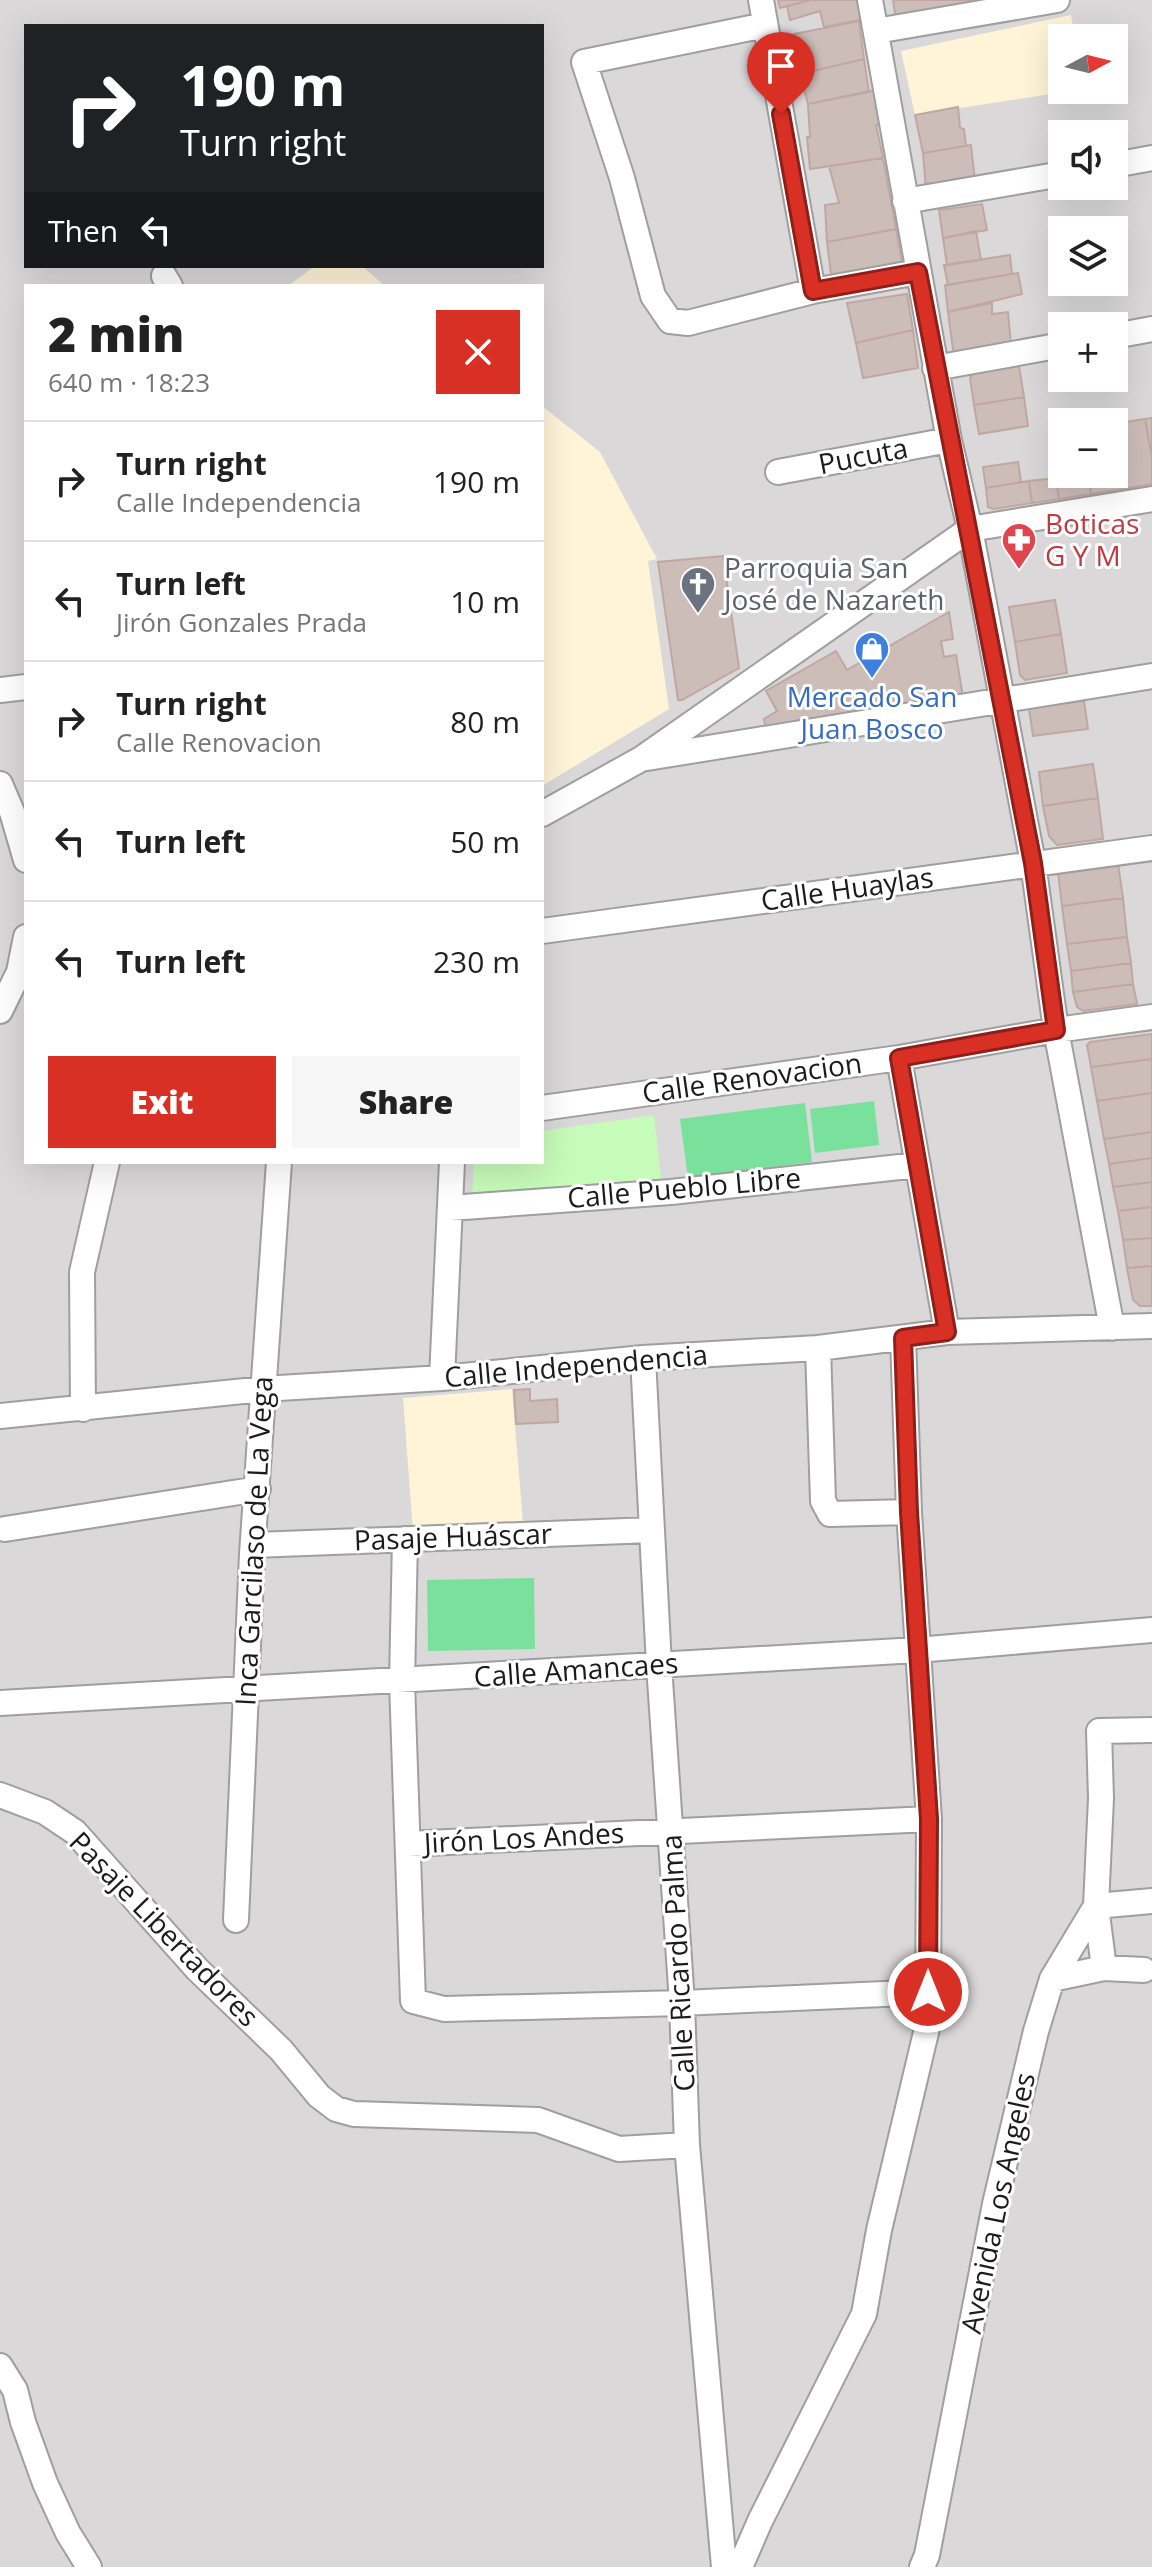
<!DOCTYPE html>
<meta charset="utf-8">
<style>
:root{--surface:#fff;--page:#f6f6f6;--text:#222;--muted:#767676;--line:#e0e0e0;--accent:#d93025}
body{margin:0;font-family:"Open Sans",sans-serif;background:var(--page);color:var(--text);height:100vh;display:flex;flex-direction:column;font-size:30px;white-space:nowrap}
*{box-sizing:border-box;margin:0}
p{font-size:26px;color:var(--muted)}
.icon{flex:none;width:44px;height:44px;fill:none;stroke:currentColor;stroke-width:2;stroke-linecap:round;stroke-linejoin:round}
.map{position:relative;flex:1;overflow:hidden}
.side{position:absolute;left:24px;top:284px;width:520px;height:880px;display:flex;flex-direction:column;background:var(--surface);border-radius:0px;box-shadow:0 8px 32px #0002}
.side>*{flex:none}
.hud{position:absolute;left:24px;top:24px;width:520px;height:244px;border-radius:0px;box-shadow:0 8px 32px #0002;background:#202124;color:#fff;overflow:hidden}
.needle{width:52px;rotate:83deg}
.buttons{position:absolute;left:1048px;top:24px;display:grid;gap:16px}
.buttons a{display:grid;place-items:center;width:80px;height:80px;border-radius:0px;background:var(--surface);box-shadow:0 8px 32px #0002;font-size:40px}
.pin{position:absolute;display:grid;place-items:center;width:68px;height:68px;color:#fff;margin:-82px -34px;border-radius:50% 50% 50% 0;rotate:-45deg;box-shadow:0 0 8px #0007}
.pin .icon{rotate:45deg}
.me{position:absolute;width:88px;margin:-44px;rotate:0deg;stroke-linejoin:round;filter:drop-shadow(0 0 6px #0008)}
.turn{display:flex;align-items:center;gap:28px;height:168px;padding:0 24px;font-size:36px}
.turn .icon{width:104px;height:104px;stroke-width:2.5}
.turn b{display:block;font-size:56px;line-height:68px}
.then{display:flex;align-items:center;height:76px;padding:0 24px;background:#0003;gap:16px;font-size:30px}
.round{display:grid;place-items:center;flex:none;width:84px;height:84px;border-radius:0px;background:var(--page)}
.overview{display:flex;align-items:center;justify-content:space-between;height:136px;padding:0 24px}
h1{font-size:48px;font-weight:800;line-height:60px}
.cta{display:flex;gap:16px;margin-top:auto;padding:16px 24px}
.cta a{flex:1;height:92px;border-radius:0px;background:var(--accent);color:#fff;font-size:32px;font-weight:800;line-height:92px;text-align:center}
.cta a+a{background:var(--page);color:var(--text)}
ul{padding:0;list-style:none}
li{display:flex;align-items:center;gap:24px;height:120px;padding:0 24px;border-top:2px solid var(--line)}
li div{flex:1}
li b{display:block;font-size:30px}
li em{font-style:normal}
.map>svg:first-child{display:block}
.residential{fill:#dad8d9;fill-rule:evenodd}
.education{fill:#fff4d8}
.park{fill:#c6fbb9}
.pitch{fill:#7ae19d}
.building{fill:#cdbdb9;stroke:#c0a7a2;stroke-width:2}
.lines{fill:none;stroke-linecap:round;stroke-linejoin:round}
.minor-casing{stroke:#9f9f9f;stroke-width:28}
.minor{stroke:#fff;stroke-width:24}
.route-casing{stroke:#8d1f18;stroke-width:20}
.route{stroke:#d93025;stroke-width:14}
.labels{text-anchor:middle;stroke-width:6;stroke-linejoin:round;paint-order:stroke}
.street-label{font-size:28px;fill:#1b1b1b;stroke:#fff}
.health-label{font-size:28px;fill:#be3a42;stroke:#fff;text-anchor:start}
.worship-label{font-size:28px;fill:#5b616d;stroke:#fff;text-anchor:start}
.shop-label{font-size:28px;fill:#366cbe;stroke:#fff}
</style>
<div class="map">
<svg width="1152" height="2567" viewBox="0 0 1152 2567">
<rect width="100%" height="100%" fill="#eee5e0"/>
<path class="residential" d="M0,0H1152V2567H0ZM26,26H542V266H26ZM1062,38H1114V90H1062ZM1062,134H1114V186H1062ZM1062,230H1114V282H1062ZM26,286H542V1162H26ZM1062,326H1114V378H1062ZM1062,422H1114V474H1062Z"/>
<path class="education" d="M1071,15L1075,38H1062V90H1077L915,115L901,51Z
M315,266H362L385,286H288Z
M542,406L600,452L657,559L648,561L669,709L542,786Z
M512,1389L523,1523L413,1532L403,1398Z"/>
<path class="park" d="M654,1115L662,1186L472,1198L474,1162H542V1131Z"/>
<path class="pitch" d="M874,1101L879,1145L815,1153L810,1109Z
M805,1103L812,1162L688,1178L680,1119Z
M534,1578L535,1649L428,1651L427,1580Z"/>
<path class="building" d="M778,0H811L780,8Z
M811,0H859L860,20L824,27L820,11L790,20L787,6Z
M893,0H999L896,20Z
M859,21L864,59L800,74L794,34Z
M864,59L869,92L808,104L800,74Z
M875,90L881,125H876L883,158L810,169L807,137H810L808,104Z
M958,107L960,128L964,129L966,146L923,153L915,115Z
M971,145L975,181L926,189L923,153Z
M883,158L896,229L827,242L825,205L839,203L829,166Z
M982,204L987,230L943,238L939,210Z
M896,229L903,268L832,282L827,242Z
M976,231L981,260L947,265L943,238Z
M1010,255L1012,274L948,285L944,265Z
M1018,273L1022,294L948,312L945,285Z
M907,294L913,330L856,343L847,303Z
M992,303V314L1008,312L1011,346L954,357L948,312Z
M913,330L918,368L863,378L856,343Z
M1019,366L1024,397L974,405L970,378L973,373Z
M1024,397L1028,426L979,434L974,405Z
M1152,418V458L1145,419Z
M1145,419L1152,458V484L1123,489L1114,424Z
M1062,432V474H1088L1091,494L1059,499L1049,434Z
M1114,432L1123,489L1091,494L1088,474H1114Z
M1018,462L1021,482L986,488L983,467Z
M1056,478L1059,499L1032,503L1029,481Z
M1029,481L1032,503L993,509L988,507L986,488Z
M723,556L739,668L682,700H678L658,562Z
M1055,600L1061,634L1015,642L1009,607Z
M949,612L953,639L941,641L944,657L956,655L963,697L766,730L764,719L777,711L766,691L836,651L847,670Z
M1061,634L1067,673L1025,680L1020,675L1015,642Z
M1084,701L1088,729L1033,736L1029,708Z
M1093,764L1098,798L1043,806L1039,772Z
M1098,798L1103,839L1057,845L1049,836L1043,806Z
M1118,864L1123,898L1062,906L1058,872Z
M1123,898L1127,937L1067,944L1062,906Z
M1127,937L1131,963L1071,971L1067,944Z
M1131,963L1133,984L1073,992L1071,971Z
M1133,984L1137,1004L1083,1011L1077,1007L1073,992Z
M1152,1034V1059L1091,1067L1087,1045L1090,1042Z
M1152,1059V1093L1097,1101L1091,1067Z
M1152,1093V1132L1104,1139L1097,1101Z
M1152,1132V1158L1109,1164L1104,1139Z
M1152,1158V1182L1113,1187L1109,1164Z
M1152,1182V1207L1118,1211L1113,1187Z
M1152,1207V1238L1123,1240L1118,1211Z
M1152,1238V1266L1127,1268L1123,1240Z
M1152,1266V1306H1140L1133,1300L1127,1268Z
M530,1389V1401L557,1399L558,1422L516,1424L514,1390Z"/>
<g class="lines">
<defs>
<path id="minor" d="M761,0L813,291
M870,0L949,440L970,529L1033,863L1056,1030L1112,1328
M765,25L584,62L622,178L653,296L670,321L688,323L813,291L918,272
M876,31L1057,0
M1114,165L1152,158
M905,201L1062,174
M164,276L170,286
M1114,336L1152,329
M935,368L1062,345
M778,472L949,440
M0,690L26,687
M647,758L1152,676
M0,784L12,812L26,860
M542,814L641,759L970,529L1152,499
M542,931L1152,848
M0,1011L19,972L26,937
M899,1058L947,1332
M542,1108L899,1058L1056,1030L1152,1017
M450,1208L671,1192L918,1165
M818,1348L823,1501L830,1514L909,1512
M643,1358L659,1665L682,2003L687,2145L724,2567
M442,1378L452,1162
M83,1409L82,1272L107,1162
M0,1416L263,1389L442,1378L643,1358L818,1348L947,1332L1152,1326
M5,1529L258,1489
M405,1539L402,1682L413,2001L444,2009L682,2003L928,1992
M253,1545L652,1530
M0,1703L917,1650L1152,1630
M0,1795L45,1812L75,1832L197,1969L281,2050L319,2096L336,2109L354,2114L538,2120L619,2149L687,2145
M408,1844L929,1819
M236,1920L252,1554L279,1162
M1104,1968L1096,1906L1101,1798L1099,1731L1152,1730
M1052,1979L1104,1968L1144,1970
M0,2366L15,2390L23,2422L45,2483L68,2533L89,2567
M740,2567L760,2521L864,2314L879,2230L928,2024L929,1819L909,1512L903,1338
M922,2567L927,2555L995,2204L1036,2031L1052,1979L1096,1906L1152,1901"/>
</defs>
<use href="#minor" class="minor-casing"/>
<use href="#minor" class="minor"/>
</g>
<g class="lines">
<defs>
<path id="route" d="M781,114L813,291L918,272L1033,863L1056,1030L899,1058L947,1332L903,1338L909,1512L929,1819L928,1992"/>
</defs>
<use href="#route" class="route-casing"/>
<use href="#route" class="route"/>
</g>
<defs>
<symbol id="pharmacy-pin" viewBox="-11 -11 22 30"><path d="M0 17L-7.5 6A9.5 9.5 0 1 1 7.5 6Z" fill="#e0444e" stroke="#fff"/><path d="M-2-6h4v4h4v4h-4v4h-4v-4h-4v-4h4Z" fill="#fff"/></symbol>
<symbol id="church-pin" viewBox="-11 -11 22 30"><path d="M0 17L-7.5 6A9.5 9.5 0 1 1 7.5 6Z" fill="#6b7280" stroke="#fff"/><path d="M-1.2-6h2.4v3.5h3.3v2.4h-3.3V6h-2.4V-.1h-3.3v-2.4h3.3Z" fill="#fff"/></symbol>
<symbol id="shop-pin" viewBox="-11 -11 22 30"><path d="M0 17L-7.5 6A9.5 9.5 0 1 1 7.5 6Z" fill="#3f7fe0" stroke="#fff"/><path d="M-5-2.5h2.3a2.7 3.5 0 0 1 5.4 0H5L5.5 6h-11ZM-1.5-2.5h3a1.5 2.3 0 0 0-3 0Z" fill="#fff"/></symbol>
</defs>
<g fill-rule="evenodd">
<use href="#pharmacy-pin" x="999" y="520" width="40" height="54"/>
<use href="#church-pin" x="678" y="564" width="40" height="54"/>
<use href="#shop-pin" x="852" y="629" width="40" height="54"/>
</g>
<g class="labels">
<g class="street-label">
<text transform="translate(863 456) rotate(-11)" y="10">Pucuta</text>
<text transform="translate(847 889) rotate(-8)" y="10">Calle Huaylas</text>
<text transform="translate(752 1078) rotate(-8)" y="10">Calle Renovacion</text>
<text transform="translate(684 1188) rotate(-5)" y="10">Calle Pueblo Libre</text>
<text transform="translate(576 1366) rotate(-5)" y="10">Calle Independencia</text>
<text transform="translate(453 1537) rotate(-2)" y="10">Pasaje Huáscar</text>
<text transform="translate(254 1541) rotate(-87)" y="10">Inca Garcilaso de La Vega</text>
<text transform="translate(576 1670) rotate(-4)" y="10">Calle Amancaes</text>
<text transform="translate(524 1838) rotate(-3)" y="10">Jirón Los Andes</text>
<text transform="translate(164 1929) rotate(46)" y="10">Pasaje Libertadores</text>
<text transform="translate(678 1963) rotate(-93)" y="10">Calle Ricardo Palma</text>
<text transform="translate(998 2203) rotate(-78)" y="10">Avenida Los Angeles</text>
</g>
<g class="health-label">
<text x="1045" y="534">Boticas<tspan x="1045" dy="32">G Y M</tspan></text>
</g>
<g class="worship-label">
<text x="724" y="578">Parroquia San<tspan x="724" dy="32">José de Nazareth</tspan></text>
</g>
<g class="shop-label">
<text x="872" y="707">Mercado San<tspan x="872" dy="32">Juan Bosco</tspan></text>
</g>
</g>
</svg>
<div class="buttons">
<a><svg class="needle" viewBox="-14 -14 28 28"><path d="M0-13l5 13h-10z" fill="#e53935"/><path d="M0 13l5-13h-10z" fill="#767676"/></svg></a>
<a><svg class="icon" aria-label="sound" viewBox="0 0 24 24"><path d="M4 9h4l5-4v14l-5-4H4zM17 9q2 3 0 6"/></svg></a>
<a><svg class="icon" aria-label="layers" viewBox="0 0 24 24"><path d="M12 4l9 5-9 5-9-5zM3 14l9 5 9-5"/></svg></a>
<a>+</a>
<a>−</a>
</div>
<div class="pin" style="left:781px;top:114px;background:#d93025"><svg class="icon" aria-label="arrive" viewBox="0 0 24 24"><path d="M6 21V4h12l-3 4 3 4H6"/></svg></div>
<svg class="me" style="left:928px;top:1992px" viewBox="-20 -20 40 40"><circle r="17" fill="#d93025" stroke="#fff" stroke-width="3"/><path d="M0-11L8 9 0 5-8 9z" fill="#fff"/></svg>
<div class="hud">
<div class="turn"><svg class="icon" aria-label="right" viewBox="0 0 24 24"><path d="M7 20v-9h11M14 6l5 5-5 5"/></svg><div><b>190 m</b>Turn right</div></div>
<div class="then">Then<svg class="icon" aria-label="left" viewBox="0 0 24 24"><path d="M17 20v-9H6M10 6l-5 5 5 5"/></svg></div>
</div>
<section class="side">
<div class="overview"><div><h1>2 min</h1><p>640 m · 18:23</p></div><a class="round" style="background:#d93025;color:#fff"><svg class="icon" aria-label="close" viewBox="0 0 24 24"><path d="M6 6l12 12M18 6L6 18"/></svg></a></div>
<ul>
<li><svg class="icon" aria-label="right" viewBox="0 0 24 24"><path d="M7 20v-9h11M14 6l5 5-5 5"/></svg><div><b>Turn right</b><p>Calle Independencia</p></div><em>190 m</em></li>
<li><svg class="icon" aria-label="left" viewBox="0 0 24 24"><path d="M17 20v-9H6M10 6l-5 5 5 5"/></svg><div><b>Turn left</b><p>Jirón Gonzales Prada</p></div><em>10 m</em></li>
<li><svg class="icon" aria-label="right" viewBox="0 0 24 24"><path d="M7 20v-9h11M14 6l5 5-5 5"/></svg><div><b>Turn right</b><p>Calle Renovacion</p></div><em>80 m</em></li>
<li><svg class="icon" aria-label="left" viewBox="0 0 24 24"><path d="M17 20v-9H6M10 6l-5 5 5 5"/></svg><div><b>Turn left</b></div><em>50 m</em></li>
<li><svg class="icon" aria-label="left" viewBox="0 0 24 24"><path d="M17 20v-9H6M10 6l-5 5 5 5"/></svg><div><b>Turn left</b></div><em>230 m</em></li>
</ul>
<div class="cta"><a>Exit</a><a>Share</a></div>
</section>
</div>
